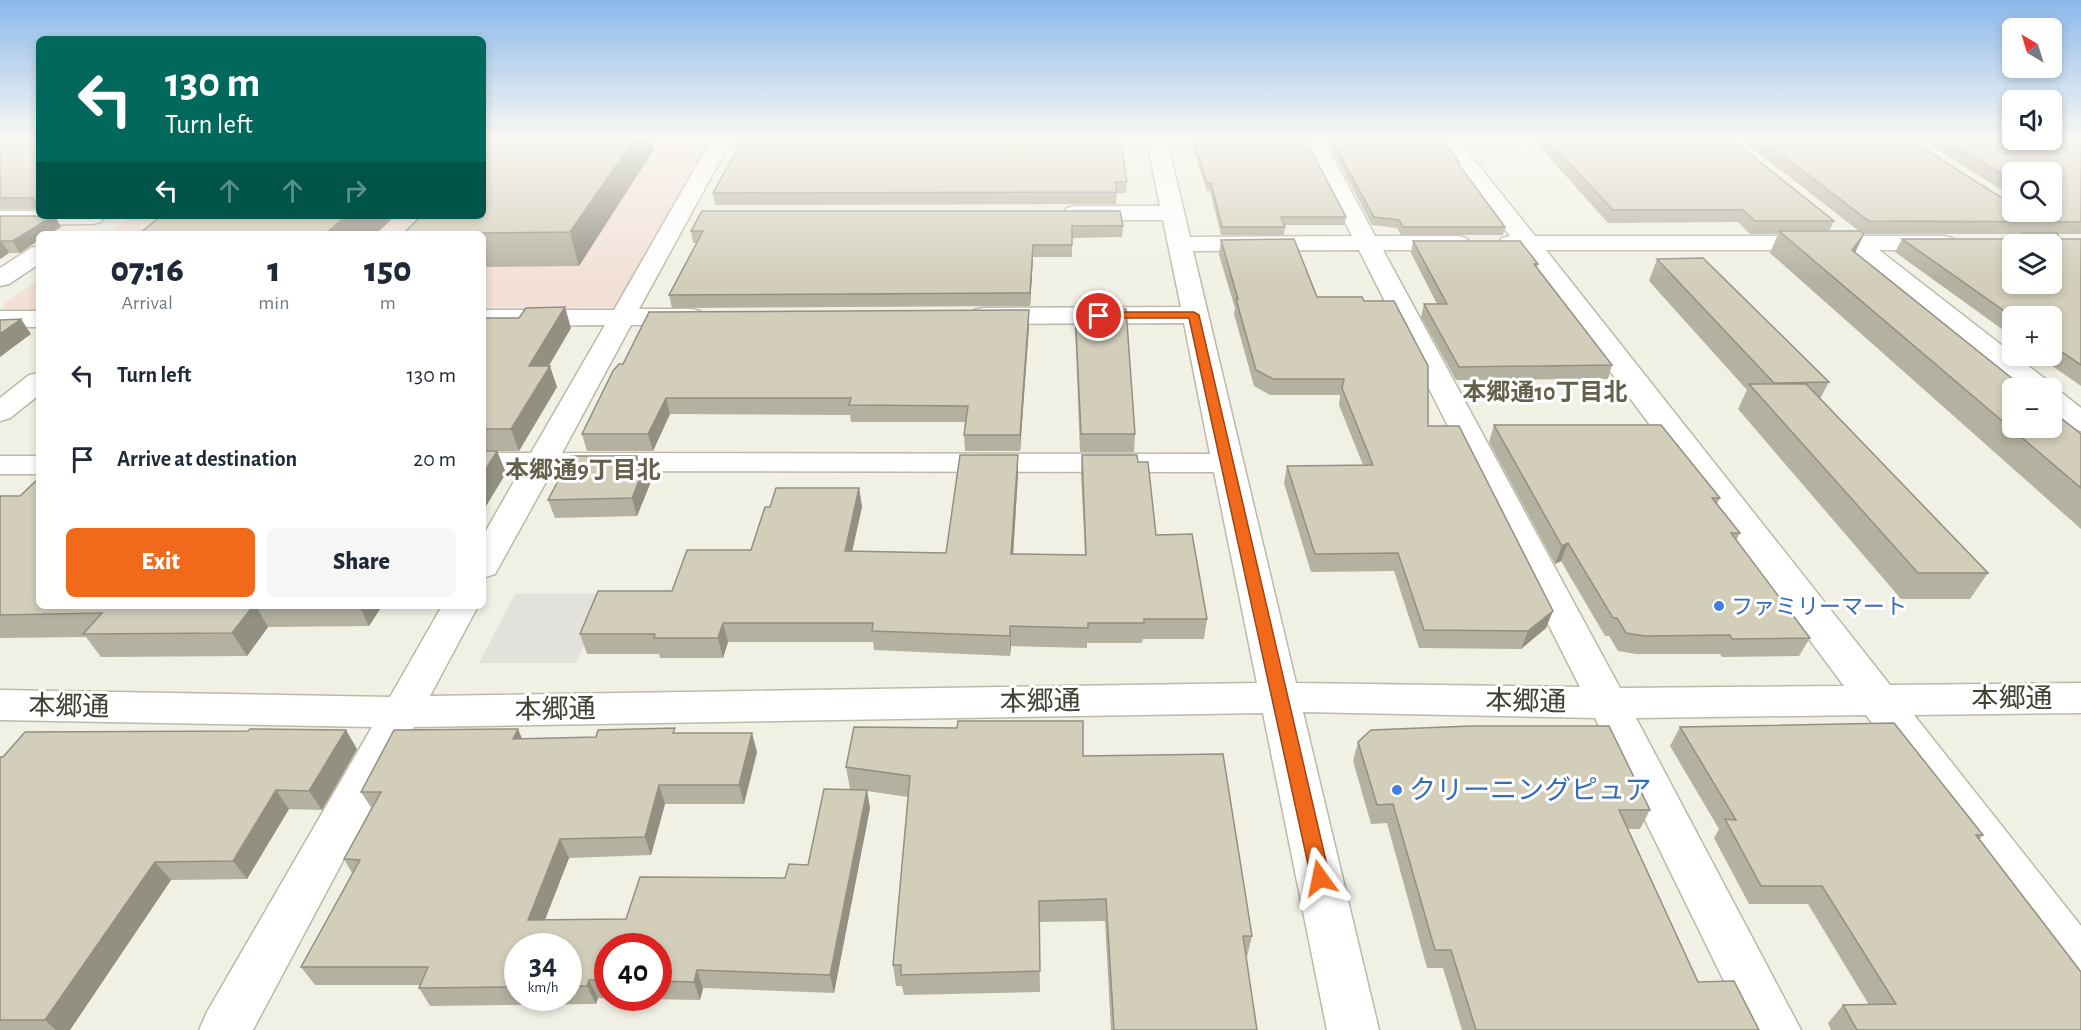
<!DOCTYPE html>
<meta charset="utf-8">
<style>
:root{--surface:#fff;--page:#f6f6f7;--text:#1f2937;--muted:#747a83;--accent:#f1691b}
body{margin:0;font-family:"Alegreya Sans","Noto Sans JP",sans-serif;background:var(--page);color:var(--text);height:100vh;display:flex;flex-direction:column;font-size:22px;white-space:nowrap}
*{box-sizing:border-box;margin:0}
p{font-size:20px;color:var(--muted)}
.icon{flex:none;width:33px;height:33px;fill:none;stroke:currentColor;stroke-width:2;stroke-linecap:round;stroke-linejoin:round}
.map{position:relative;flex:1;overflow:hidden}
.side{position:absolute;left:36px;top:231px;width:450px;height:378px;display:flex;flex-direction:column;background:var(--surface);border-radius:9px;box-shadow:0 3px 9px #0003}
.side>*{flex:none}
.hud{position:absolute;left:36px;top:36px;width:450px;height:183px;border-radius:9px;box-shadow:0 3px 9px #0003;background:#00695c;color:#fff;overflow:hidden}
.needle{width:39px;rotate:322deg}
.tools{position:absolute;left:2002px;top:18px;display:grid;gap:12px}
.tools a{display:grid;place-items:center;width:60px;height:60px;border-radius:9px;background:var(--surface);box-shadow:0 3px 9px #0003;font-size:30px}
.speed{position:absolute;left:504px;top:933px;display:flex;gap:12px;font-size:30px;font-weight:700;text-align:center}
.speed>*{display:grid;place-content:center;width:78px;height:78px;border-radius:50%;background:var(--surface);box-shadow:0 3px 9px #0003;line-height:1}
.speed small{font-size:15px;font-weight:400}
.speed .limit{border:9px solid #d22;background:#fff;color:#111}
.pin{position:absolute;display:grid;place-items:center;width:51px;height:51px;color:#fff;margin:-26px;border:3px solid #fff;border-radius:50%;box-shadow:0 2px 6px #0007}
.me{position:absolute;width:66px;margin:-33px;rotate:348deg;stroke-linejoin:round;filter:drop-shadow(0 0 4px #0008)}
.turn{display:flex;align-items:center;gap:21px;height:126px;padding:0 30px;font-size:27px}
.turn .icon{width:78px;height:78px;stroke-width:2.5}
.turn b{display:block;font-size:42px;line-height:51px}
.lanes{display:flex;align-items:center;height:57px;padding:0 30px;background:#0003;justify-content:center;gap:30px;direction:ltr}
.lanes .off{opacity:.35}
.eta{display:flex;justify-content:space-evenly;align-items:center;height:102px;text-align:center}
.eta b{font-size:36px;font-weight:800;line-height:42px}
.primary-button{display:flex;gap:12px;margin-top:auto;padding:12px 30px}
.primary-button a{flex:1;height:69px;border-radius:9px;background:var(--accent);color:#fff;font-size:24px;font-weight:800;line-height:69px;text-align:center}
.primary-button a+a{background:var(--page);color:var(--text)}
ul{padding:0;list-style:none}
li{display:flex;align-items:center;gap:18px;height:84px;padding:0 30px}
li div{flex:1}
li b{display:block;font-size:22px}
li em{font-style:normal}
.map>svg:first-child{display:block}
.medical{fill:#f2e0d7}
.parking{fill:#e2e1dc}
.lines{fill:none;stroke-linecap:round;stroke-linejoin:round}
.minor-casing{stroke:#bcb9a7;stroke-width:3}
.minor{fill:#fff;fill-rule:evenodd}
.wall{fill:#b5b1a0;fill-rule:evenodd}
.shaded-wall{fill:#939082}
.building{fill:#d2ceba;stroke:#939082;stroke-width:1.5;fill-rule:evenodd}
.route{fill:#f1691b;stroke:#9d4412;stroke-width:1.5}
.shop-dot{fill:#3f7fe0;stroke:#fff;stroke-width:2}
.labels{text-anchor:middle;stroke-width:6;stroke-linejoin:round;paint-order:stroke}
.shop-label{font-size:22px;fill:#366cbe;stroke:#fff;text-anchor:start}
.neighbourhood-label{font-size:24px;font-weight:bold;fill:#65604c;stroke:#fff}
.near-street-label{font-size:27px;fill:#434034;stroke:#fff}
.near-shop-label{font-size:27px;fill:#366cbe;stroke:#fff;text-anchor:start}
</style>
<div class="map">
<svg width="2081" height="1030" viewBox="0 0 2081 1030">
<rect width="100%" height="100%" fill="#f1f0e4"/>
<path class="medical" d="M483,137H719L626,301L612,307L483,308V234H106L132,216H483Z
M39,280V310L4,311V304Z"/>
<path class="parking" d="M515,594H606L576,663H479Z"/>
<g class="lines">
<defs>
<path id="minor" d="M713,137H733L639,309H691L700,311L704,317L700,323L691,325H631L562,453L1210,454L1184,323L983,324L974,322L970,316L974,310L983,308L1181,307L1163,220H1075L1067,218L1064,213L1067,208L1075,206H1160L1146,137H1166L1190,237L1352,236L1302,137H1322L1375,236H1458L1466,238L1470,243L1466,248L1458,250H1383L1620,688L1844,686L1520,250L1502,248L1498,243L1502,238L1510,236L1436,137H1456L1535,236H1840L1850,232L1861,236H1944L1952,238L1956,243L1952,248L1944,250H1879L2049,382L2053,388L2052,390L2022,388L1849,250H1546L1890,685L2081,683V713L1914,715L2081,926V987L2064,980L1866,715L1636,718L1801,1030H1748L1595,718L1303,712L1379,1030H1327L1263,713L414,727L253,1030H199L207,1012L372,727L0,720V690L390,697L442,606H478L430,696L1257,683L1214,472L552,471L495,574L483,578V536L520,471H483V453H531L605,325L483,326V310H614ZM1359,250L1580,687L1296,683L1193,251Z
M0,211H39V216L104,217L101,222L93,224L0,225Z
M39,246V264L9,284L0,286V268L31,248Z
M0,311H39V327H0Z
M39,373V395L10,418L0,421V398L29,375Z
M2052,390L2062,393L2081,408V431L2071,428L2052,413Z
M0,456H39V474H0Z"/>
</defs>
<use href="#minor" class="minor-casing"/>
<use href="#minor" class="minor"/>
</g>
<path class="wall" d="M39,137V210L38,209H0V138Z
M1189,137H1304L1346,217L1344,225H1285L1284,235H1221L1210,191H1207Z
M1325,137H1440L1459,162V165L1505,227L1503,235H1401L1397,228L1372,225Z
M1531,137H1729L1834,221L1829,231H1859L1738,137H1906L2013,212H2052L2013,172V197L1917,137H2081V234H2058L2060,239H2081V386L2038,356H2052V316H2013V337L1895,252L1902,239H2019L2022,234H1864L1855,252L2081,434V529L1770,253L1778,234H1750L1738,222L1608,223Z
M654,149L579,266L483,267V234H403Z
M1127,182L1126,193H1117L1116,204L715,205L713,193Z
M0,216L61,227L49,234H39L20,253H9L0,259Z
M1123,226L1122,237L1072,238V257H1033L1030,306L672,308L669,295L697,243H693L691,231Z
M1221,240L1317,297L1428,426L1546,628L1521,649L1419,648L1394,571L1311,572L1284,483L1287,466L1363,465L1339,405L1340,395H1270L1254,386L1234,314L1235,308L1219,255Z
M1413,241L1538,264L1537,268L1612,365L1608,379L1456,380L1421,317L1424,304H1437L1411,253Z
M1657,259L1829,382L1820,399L1988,573L1970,599H1901L1738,409L1747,390L1649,281Z
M1075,309L1135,434L1134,452H1080L1075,326Z
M483,318H519L571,328L549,366L557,387L519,451H497L506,473L483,511Z
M1029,326L1020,451H965L964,435L965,422H851L850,415L670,414L653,451H587L582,434L613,371Z
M1494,425L1720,498L1717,504L1740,533L1736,541L1810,638L1799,656L1722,657L1720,654H1636L1618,651L1609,636H1605L1561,561L1555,564L1489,442Z
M1082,455L1138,462L1156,535L1207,619L1204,639H1143L1142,643H1087V648L1011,646L1010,656L874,650L873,642H728L723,658H660L659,654H587L580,634L672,591L751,550L770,507L859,488L862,507L852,551L946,553L1018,474L1013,554L1085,555L1081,474Z
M637,456L640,466L650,484L637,516L555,518L548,500Z
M0,496H20L39,606H382L369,626L268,627L247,656L101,657L86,637L0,638Z
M1680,727L1983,835L1979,840L2081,1030H1831L1828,1023L1843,1005H1869L1808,904H1749L1714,838L1719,829L1670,746Z
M676,733L757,752L744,804H665L651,855L569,858L545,919H626L785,878L808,865L854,789H850L846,767L1083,756L1252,936L1247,957H1246L1257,1030H1111L1105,921L1039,922L1040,992L904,995L902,986H896L893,965L908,797L867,791L870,808L834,993L703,988L700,1000L598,998L596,1004L430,1006L419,988L420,985H315L301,967L352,873L344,859L372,809L361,792L522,739L596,737ZM518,946H568V998H518ZM608,946H658V998H608Z
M1358,742L1650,810L1640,829H1628L1698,982L1759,1030H1462L1443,968H1427L1387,823L1371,824L1353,761Z
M357,749L322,810L289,809L247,879L171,880L70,1030H0V757Z"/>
<path class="shaded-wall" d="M636,137H651L654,149L579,266L570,232Z
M53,216H55L61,227L49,234H39V240L20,253L13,241Z
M346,216H395L376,234H325Z
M1864,234L1854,255L1852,250Z
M2,241L9,253L0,259V243Z
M1033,245V257L1030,306V293Z
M565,307L571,328L536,387L529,366Z
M1029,310V326L1020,451V435Z
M21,319L31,334L0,357V334Z
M550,366L557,387L519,451L511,429Z
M666,398L670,414L653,451L648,434Z
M497,451L506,473L483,511V474Z
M1018,455V474L1012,574L1011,554Z
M637,456L642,473L632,466Z
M645,466L650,484L637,516L632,498Z
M859,488L862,507L848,570L845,551Z
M1568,543L1561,561L1555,564L1562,546Z
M253,606H256L268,627L247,656L232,633Z
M359,606H382L369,626Z
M1553,611L1546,628L1521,649L1528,631Z
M723,623L728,642L723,658L718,638Z
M1010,626L1011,646L1010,656Z
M518,729L526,748L513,739Z
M346,730L357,749L322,810L309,791Z
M752,733L757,752L744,804L739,785Z
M659,785L665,804L651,855L645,837Z
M276,790L289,809L247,879L233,861Z
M867,790L870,808L834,993L830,975Z
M560,839L569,858L538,938L528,920Z
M155,862L171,880L70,1030H56L45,1020Z
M697,970L703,988L700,1000L694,982Z
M589,980L598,998L596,1004L587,986Z"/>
<path class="building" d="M17,137H39V203H35L33,198H0V138Z
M483,137H636L570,232L403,234L421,216H483Z
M744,137H1120L1127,182H1115L1117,192L713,193Z
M1192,137H1304L1346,217H1281L1285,227H1222L1211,183H1207Z
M1330,137H1440L1459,162H1457L1505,227H1403L1399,220L1374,217Z
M1545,137H1729L1834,221H1755L1743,210H1613Z
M1758,137H1906L2013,205V212H2052V172H2013V181L1941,137H2013V140H2052V137H2081V222L1869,221Z
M702,211H1120L1123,226H1072V245H1033L1030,293L669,295L703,231H691Z
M0,216H53L13,241H2L0,243Z
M161,216H346L325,234H139Z
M1779,231H1860L1864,234L1852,250L2024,388H2013V428H2052V411L2081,434V488Z
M2023,233H2057L2060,239H2081V365L2052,345V316H2013V317L1902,239H2020ZM2013,244H2052V284H2013Z
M1294,239L1317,297H1362L1364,301H1394L1428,366V426H1459L1553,611L1528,631L1424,630L1398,553L1315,554L1287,466L1373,465L1342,388L1344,379H1273L1256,370L1236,299H1238L1221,240Z
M1413,241H1520L1538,264H1534L1612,365L1459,367L1424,304H1447Z
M1703,258L1829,382L1774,383L1657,259Z
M565,307L529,366H550L511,429H483V318H519L526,308Z
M1075,309H1126L1135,434H1081Z
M1029,310L1020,435H964L968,406L849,405L851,398H666L648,434H582L613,371L619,364H623L649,312Z
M21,319L0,334V320Z
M1749,384H1806L1988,573H1918Z
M1494,425H1661L1720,498H1712L1740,533H1731L1810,638L1732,639L1730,635L1645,636L1626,633L1617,618H1613L1568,543L1562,546Z
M483,451H497L483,474Z
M960,455H1018L1011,554L1086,555L1082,455H1137L1138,462H1148L1156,535L1192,534L1207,619H1144V623H1088V628L1010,626V636L872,631L873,623H723L718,638H654L655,634H580L598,591H672L687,550H751L765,507H770L776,488H859L845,551L946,553Z
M571,456H637L632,466H645L632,498L548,500Z
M39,478V606H253L232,633L83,634L102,613L0,615V496H20Z
M958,721H1083V756L1223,754L1252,936H1243L1257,1030H1114L1106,899L1039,901L1040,971L901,975V965H893L910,776L846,767L854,727L957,728Z
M1894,723L1983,835H1976L2081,972V1030H1857L1843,1005L1896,1004L1822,886H1761L1725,819L1736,820L1680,727Z
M1471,726H1609L1650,810H1619L1698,982L1734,981L1759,1030H1476L1451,950H1435L1393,804L1377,805L1358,742L1371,730Z
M675,728L673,733H752L739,785H659L645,837L560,839L528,920L626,919L640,877L785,878L789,864L808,865L824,789L867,790L830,975L697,970L694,982L658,981V946H608V980H589L587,986H568V946H518V987L419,988L428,967H301L360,860L344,859L381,792H361L394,730L518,729L513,739L596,737L598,730Z
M250,729L346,730L309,791L276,790L233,861L155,862L45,1020H0V757H3L25,732L248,731Z"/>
<linearGradient id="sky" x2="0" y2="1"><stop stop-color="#8bb8ea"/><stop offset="0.49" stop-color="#f9f8f3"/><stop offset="1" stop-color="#f9f8f3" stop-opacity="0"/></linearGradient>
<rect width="2081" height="281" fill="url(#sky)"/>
<path class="route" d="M1099,312H1194L1199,315L1330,878L1327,884L1320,886L1314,884L1311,878L1189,318H1095V313Z"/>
<g class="shop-dot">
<circle cx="1719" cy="606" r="6"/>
<circle cx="1397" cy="790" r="6"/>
</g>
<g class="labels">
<g class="shop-label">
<text x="1731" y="614">ファミリーマート</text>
</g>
<g class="neighbourhood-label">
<text x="1545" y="400">本郷通10丁目北</text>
<text x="583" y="478">本郷通9丁目北</text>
</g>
<g class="near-street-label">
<text x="2012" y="707">本郷通</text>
<text transform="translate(1040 701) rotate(-1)" y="9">本郷通</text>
<text transform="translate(1526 701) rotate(1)" y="9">本郷通</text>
<text transform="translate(69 706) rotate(1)" y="9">本郷通</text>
<text transform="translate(555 709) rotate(-1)" y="9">本郷通</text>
</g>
<g class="near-shop-label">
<text x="1409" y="799">クリーニングピュア</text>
</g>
</g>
</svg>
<div class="tools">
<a><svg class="needle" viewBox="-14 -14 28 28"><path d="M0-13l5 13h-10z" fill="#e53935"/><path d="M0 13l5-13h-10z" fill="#747a83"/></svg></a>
<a><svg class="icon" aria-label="sound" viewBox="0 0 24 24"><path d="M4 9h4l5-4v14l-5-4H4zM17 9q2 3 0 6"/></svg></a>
<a><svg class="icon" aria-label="search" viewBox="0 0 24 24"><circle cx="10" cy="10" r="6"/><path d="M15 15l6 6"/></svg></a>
<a><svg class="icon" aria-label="layers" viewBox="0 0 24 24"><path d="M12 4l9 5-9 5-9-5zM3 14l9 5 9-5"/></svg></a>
<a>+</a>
<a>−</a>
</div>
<div class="speed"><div>34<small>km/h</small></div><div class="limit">40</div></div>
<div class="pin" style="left:1099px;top:316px;background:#d93025"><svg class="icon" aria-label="arrive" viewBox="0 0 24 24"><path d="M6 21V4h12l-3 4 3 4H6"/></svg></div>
<svg class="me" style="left:1320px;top:878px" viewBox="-20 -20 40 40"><path d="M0-17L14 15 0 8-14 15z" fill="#f1691b" stroke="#fff" stroke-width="4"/></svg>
<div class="hud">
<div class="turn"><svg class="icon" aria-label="left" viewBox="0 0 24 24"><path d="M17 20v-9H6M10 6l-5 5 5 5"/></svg><div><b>130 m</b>Turn left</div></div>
<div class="lanes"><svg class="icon" aria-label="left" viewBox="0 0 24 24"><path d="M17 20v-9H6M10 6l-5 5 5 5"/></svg><svg class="icon off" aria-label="ahead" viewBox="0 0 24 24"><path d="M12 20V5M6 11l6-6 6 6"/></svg><svg class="icon off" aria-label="ahead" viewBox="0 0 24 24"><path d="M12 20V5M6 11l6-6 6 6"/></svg><svg class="icon off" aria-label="right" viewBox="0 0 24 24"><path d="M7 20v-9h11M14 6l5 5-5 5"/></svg></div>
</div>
<section class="side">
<div class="eta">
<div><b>07:16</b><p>Arrival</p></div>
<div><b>1</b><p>min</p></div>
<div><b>150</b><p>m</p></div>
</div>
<ul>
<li><svg class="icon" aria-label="left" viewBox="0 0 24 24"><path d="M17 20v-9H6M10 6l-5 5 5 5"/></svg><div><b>Turn left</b></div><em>130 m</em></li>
<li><svg class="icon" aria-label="arrive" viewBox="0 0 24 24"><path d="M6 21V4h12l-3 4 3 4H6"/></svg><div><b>Arrive at destination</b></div><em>20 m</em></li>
</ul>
<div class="primary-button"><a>Exit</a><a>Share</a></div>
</section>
</div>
